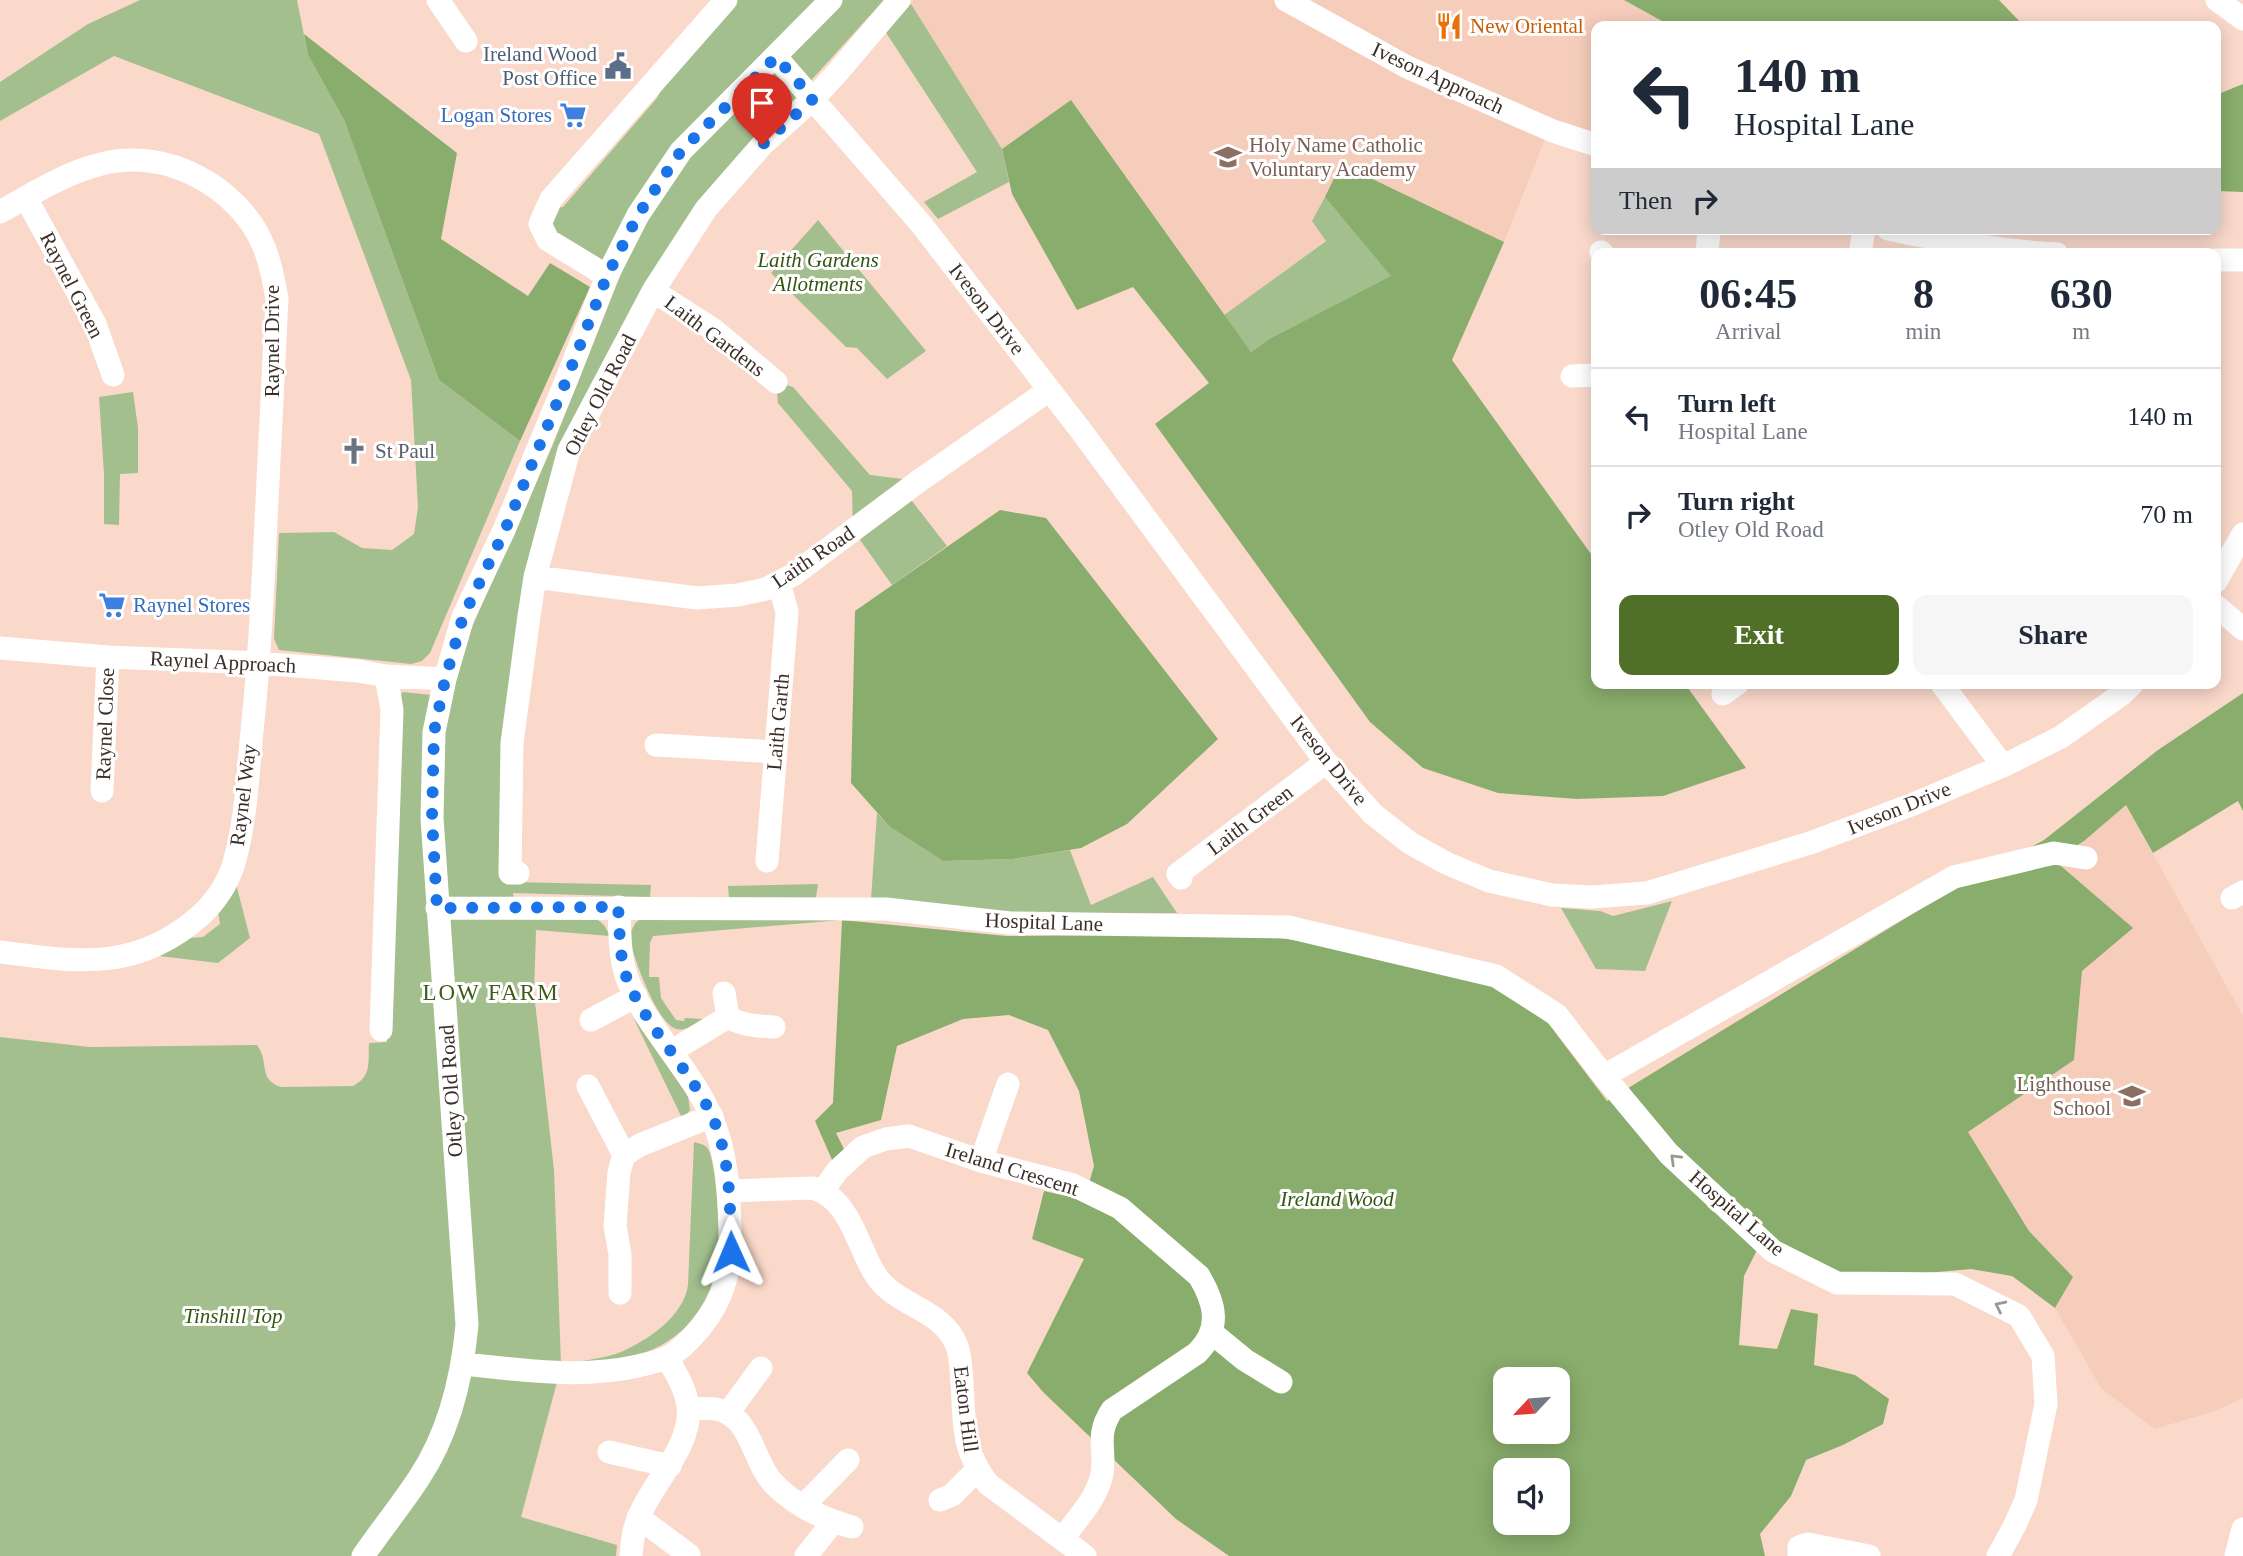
<!DOCTYPE html>
<style>
:root{--surface:#fff;--page:#f6f6f7;--text:#1f2937;--muted:#747a83;--line:#e0e1e3;--accent:#4f7026}
body{margin:0;font-family:"Times New Roman",serif;background:var(--page);color:var(--text);height:100vh;display:flex;flex-direction:column;font-size:26px;white-space:nowrap}
*{box-sizing:border-box;margin:0}
p{font-size:23px;color:var(--muted)}
.icon{flex:none;width:38px;height:38px;fill:none;stroke:currentColor;stroke-width:2;stroke-linecap:round;stroke-linejoin:round}
.map{position:relative;flex:1;overflow:hidden}
.side{position:absolute;left:1591px;top:248px;width:630px;height:441px;display:flex;flex-direction:column;background:var(--surface);border-radius:14px;box-shadow:0 4px 18px #0003}
.side>*{flex:none}
.banner{position:absolute;left:1591px;top:21px;width:630px;height:214px;border-radius:14px;box-shadow:0 4px 18px #0003;background:#fff;color:var(--text);overflow:hidden}
.needle{width:46px;rotate:244deg}
.fabs{position:absolute;left:1493px;top:1367px;display:grid;gap:14px}
.fabs a{display:grid;place-items:center;width:77px;height:77px;border-radius:14px;background:var(--surface);box-shadow:0 4px 18px #0003;font-size:35px}
.pin{position:absolute;display:grid;place-items:center;width:60px;height:60px;color:#fff;margin:-72px -30px;border-radius:50% 50% 50% 0;rotate:-45deg;box-shadow:0 0 7px #0007}
.pin .icon{rotate:45deg}
.me{position:absolute;width:77px;margin:-38px;rotate:359deg;stroke-linejoin:round;filter:drop-shadow(0 0 5px #0008)}
.turn{display:flex;align-items:center;gap:24px;height:147px;padding:0 28px;font-size:32px}
.turn .icon{width:91px;height:91px;stroke-width:2.5}
.turn b{display:block;font-size:49px;line-height:60px}
.then{display:flex;align-items:center;height:66px;padding:0 28px;background:#0003;gap:14px;font-size:26px}
.eta{display:flex;justify-content:space-evenly;align-items:center;height:119px;text-align:center}
.eta b{font-size:42px;font-weight:700;line-height:49px}
.cta{display:flex;gap:14px;margin-top:auto;padding:14px 28px}
.cta a{flex:1;height:80px;border-radius:14px;background:var(--accent);color:#fff;font-size:28px;font-weight:700;line-height:80px;text-align:center}
.cta a+a{background:var(--page);color:var(--text)}
ul{padding:0;list-style:none}
li{display:flex;align-items:center;gap:21px;height:98px;padding:0 28px;border-top:2px solid var(--line)}
li div{flex:1}
li b{display:block;font-size:26px}
li em{font-style:normal}
.map>svg:first-child{display:block}
.built{fill:#f6cdbb}
.green{fill:#a3bf8e}
.forest{fill:#89ad6c;fill-rule:evenodd}
.lines{fill:none;stroke-linecap:round;stroke-linejoin:round}
.minor{stroke:#fff;stroke-width:23}
.oneway{stroke:#9d9794}
.route{stroke:#1a73e8;stroke-width:12;stroke-dasharray:0 21.6}
.labels{text-anchor:middle;stroke-width:6;stroke-linejoin:round;paint-order:stroke}
.food-label{font-size:21px;fill:#c56008;stroke:#fff;text-anchor:start}
.service-label{font-size:21px;fill:#4e5e75;stroke:#fff;text-anchor:end}
.street-label{font-size:21px;fill:#3b2f29;stroke:#fff}
.shop-label{font-size:21px;fill:#366cbe;stroke:#fff;text-anchor:end}
.education-label{font-size:21px;fill:#785e54;stroke:#fff;text-anchor:start}
.park-label{font-size:21px;font-style:italic;fill:#345510;stroke:#fff}
.worship-label{font-size:21px;fill:#5b616d;stroke:#fff;text-anchor:start}
.neighbourhood-label{font-size:23px;letter-spacing:2px;fill:#3f5c18;stroke:#fff}
</style>
<div class="map">
<svg width="2243" height="1556" viewBox="0 0 2243 1556">
<rect width="100%" height="100%" fill="#fad9cb"/>
<path class="built" d="M914,0H1624L1671,26H1596V157L1545,139L1504,242L1341,165L1326,240L1224,315L1071,100L1002,149L911,4Z
M2126,805L2243,1016V1398L2218,1410L2155,1429L2101,1388L2055,1308L2073,1277L2029,1231L1968,1132L2074,1060L2082,971L2053,860L2084,841Z"/>
<path class="green" d="M140,0H297L308,55L344,120L439,380L520,441L430,653L422,661L411,664L279,650L274,639L279,533L334,532L362,548L392,550L414,534L418,507L411,380L319,134L114,56L0,121V82L88,24Z
M736,0H884L787,107L762,145L706,209L569,450L535,577L511,882L651,885L650,897L513,893L516,914L593,916L604,925L610,936L536,930L534,993L554,1170L561,1364C581,1361 602,1359 621,1352C648,1340 684,1316 688,1285L694,1142C700,1144 705,1144 708,1149C717,1162 722,1255 718,1271C713,1289 703,1309 690,1323C653,1361 610,1362 561,1367L521,1517L617,1545L616,1556H0V1037L90,1047L257,1045C270,1062 257,1079 281,1087L353,1086C372,1076 368,1062 369,1043L387,1042L398,759L396,699L403,692L451,697L464,645L552,447L621,274L554,235L550,222L556,208L563,207L657,98L667,79Z
M911,4L1002,149L1009,182L938,219L924,202L977,172L885,31Z
M1325,197L1392,276L1269,339L1251,352L1224,315L1326,241L1312,221Z
M818,220L926,351L887,379L857,348L846,347L771,273Z
M776,382L793,387L870,475L919,481L905,492L947,546L892,585L853,530L852,491L778,403Z
M133,392L138,428V473L120,474L119,525L104,524V474L99,397Z
M877,813L890,827L943,861L1013,859L1070,850L1091,905L1153,877L1177,913L1010,915L871,899Z
M235,880L250,938L218,963L159,956L189,938L203,937L220,924L218,911Z
M818,884L816,898H729L728,886Z
M1672,901L1645,971L1596,969L1561,908L1600,911L1613,916Z
M647,915L842,920L653,936L650,943L649,977H659L661,998L676,1020L684,1021L685,1018L704,1019C695,1024 685,1033 674,1028C656,1020 632,955 629,935L636,922Z
M633,1017L688,1096L690,1110L683,1120Z"/>
<path class="forest" d="M1624,0H1999L2024,26H1671Z
M304,34L457,153L441,239L528,296L550,263L590,287L520,441L439,380L344,120L308,55Z
M2243,84V192L2216,191V95Z
M1071,100L1251,352L1269,339L1391,276L1325,197L1341,164L1504,242L1452,360L1596,561V684H1685L1746,768L1663,796L1577,799L1498,793L1423,768L1370,722L1155,424L1209,383L1133,287L1077,310L1012,194L1002,149Z
M1000,510L1046,518L1218,739L1127,824L1081,848L1013,859L943,861L890,827L851,783L855,611Z
M2243,693V811L2238,801L2153,853L2126,805L2084,841L2054,860L2133,928L2082,971L2074,1060L1968,1132L2029,1231L2073,1277L2055,1308L2012,1276L1971,1269L1916,1274H1835L1765,1234L1744,1276L1739,1345L1777,1349L1791,1309L1818,1314L1814,1365L1855,1375L1889,1399L1883,1424L1843,1445L1806,1460L1791,1496L1760,1534L1765,1556H1229L1176,1519L1043,1392L1027,1373L1084,1259L1032,1239L1044,1191L1084,1200L1094,1166L1079,1091L1048,1030L1009,1015L963,1019L897,1046L881,1120L836,1133L847,1155L833,1162L815,1121L833,1103L842,920L1006,936L1249,934L1331,945L1496,985L1548,1023L1607,1101L1958,886L2044,840L2158,750ZM1505,1379H1558V1432H1505ZM1505,1470H1558V1522H1505Z"/>
<g class="lines">
<path class="minor" d="M438,0L466,41
M1286,0L1407,67L1553,131L1596,145
M2217,0L2243,19
M776,57L921,224L1079,428L1326,762L1373,814L1410,843L1446,863L1489,881L1552,895L1591,897L1647,893L1810,843L1911,805L2003,766L2061,737L2122,694L2132,684
M26,198L95,324L113,375
M0,212C32,194 65,173 101,164C165,147 239,186 264,247C271,264 274,281 277,299C274,373 270,447 266,521C263,588 260,655 253,721C248,768 247,818 234,863C228,883 215,902 200,916C136,972 78,962 0,952
M1888,229C1944,241 2000,251 2057,254
M1601,252L1603,254
M1707,254L1709,229
M1860,254L1864,229
M2216,260H2243
M607,276L548,240L540,224L551,199L726,0
M653,291L714,330L776,382
M1572,376L1596,375
M535,577L697,598L738,595L766,589L793,575L919,481L1049,390
M2216,581L2243,534
M2216,606L2243,629
M0,648L108,657L259,663L358,671L386,676L445,679
M1942,684L2003,766
M1723,694L1737,684
M656,745L775,752
M102,791L108,657
M767,861L787,612L779,583
M518,873H510L512,743L529,616L535,577L569,450L653,291L706,209L762,145L813,99L837,73L899,0
M1181,878L1178,874L1326,762
M2232,898L2243,892
M437,908L886,909L1010,923L1288,927L1496,976L1557,1015L1604,1076L1669,1154L1773,1251L1837,1283L1955,1284L2019,1316L2043,1356L2046,1404L2026,1500L2015,1525L1998,1556
M724,993L728,1017C743,1026 757,1026 774,1027
M591,1020L636,996
M381,1030L392,710L386,676
M672,1051L728,1017
M1604,1076L1954,877L2054,853L2086,858
M588,1086L624,1155
M981,1161L1008,1084
M729,1191L813,1188C852,1200 857,1248 877,1277C898,1307 943,1309 957,1346C961,1357 961,1370 962,1383C965,1425 961,1448 988,1484L1085,1556
M823,1191L837,1171L863,1147L886,1139L909,1136L981,1161L1073,1185L1120,1208L1199,1276C1215,1303 1222,1328 1197,1353L1112,1410C1095,1436 1106,1447 1102,1474C1097,1499 1077,1519 1062,1539
M620,1293V1254L615,1226L619,1172L624,1155L640,1145L712,1116
M1212,1333L1245,1360L1281,1382
M464,1364C522,1370 580,1379 638,1366C648,1363 659,1362 668,1357C681,1350 691,1339 700,1328C725,1298 731,1269 730,1230C729,1192 727,1151 711,1116C690,1067 642,1023 626,975C619,954 620,929 619,907
M689,1409C697,1409 707,1408 716,1409C752,1416 752,1460 773,1483C794,1505 823,1519 852,1527
M728,1413L761,1368
M609,1452L670,1466
M940,1500L952,1495L977,1470
M803,1506L848,1460
M638,1517L689,1555
M363,1556C381,1530 402,1504 419,1478C449,1433 462,1378 467,1325L432,818L434,732L445,679L463,617L504,530L566,381L607,276L638,215L681,151L831,0
M631,1556C632,1543 633,1531 638,1519C650,1485 693,1446 688,1407C686,1389 676,1373 667,1358
M806,1556L833,1522
M1799,1556V1547L1808,1544L1869,1556
M2236,1556L2243,1529"/>
</g>
<defs><path id="oneway-chevron" d="M-2-3.5L2.5 0L-2 3.5" fill="none" stroke-width="1.6" stroke-linecap="round" stroke-linejoin="round" transform="scale(1.75)"/></defs>
<g class="oneway">
<use href="#oneway-chevron" transform="translate(1675 1159) rotate(-136)"/>
<use href="#oneway-chevron" transform="translate(2000 1306) rotate(-154)"/>
</g>
<g class="lines">
<path class="route" d="M731,1252C730,1206 731,1156 711,1114C688,1067 643,1023 626,976C619,955 620,929 618,907L437,908L432,818L434,732L445,680L463,617L505,530L566,381L607,276L638,215L681,151L776,57L813,99L762,145"/>
</g>
<defs>
<symbol id="restaurant-bare" viewBox="-9 -9 18 18"><path d="M-5-6h1v4h1v-4h1v4h1v-4h1v5L-1.5 .5V6h-2V.5L-5-1ZM5-6V6H3V1.5H1.5Q1.5-4 5-6Z" fill="#e8710a" stroke="#fff" stroke-width="2.5" paint-order="stroke"/></symbol>
<symbol id="civic-bare" viewBox="-9 -9 18 18"><path d="M-.6-6.5H3V-4.5H.6V-3L4-1V1h2V6H-6V1h2V-1L-.6-3ZM-1.2 2.5V6h2.4V2.5Z" fill="#5c6f8a" stroke="#fff" stroke-width="2.5" paint-order="stroke"/></symbol>
<symbol id="supermarket-bare" viewBox="-9 -9 18 18"><path d="M-6-5.5h2.5l.6 2H6L4.5 2H-2.5L-4.4-4H-6ZM-1.5 3.2a1.3 1.3 0 1 0 .1 0ZM3 3.2a1.3 1.3 0 1 0 .1 0Z" fill="#3f7fe0" stroke="#fff" stroke-width="2.5" paint-order="stroke"/></symbol>
<symbol id="school-bare" viewBox="-9 -9 18 18"><path d="M0-5L7-2L0 1L-7-2ZM-4 1L0 2.5L4 1V4Q0 6-4 4Z" fill="#8d6e63" stroke="#fff" stroke-width="2.5" paint-order="stroke"/></symbol>
<symbol id="church-bare" viewBox="-9 -9 18 18"><path d="M-1.2-6h2.4v3.5h3.3v2.4h-3.3V6h-2.4V-.1h-3.3v-2.4h3.3Z" fill="#6b7280" stroke="#fff" stroke-width="2.5" paint-order="stroke"/></symbol>
</defs>
<g fill-rule="evenodd">
<use href="#restaurant-bare" x="1430" y="7" width="38" height="38"/>
<use href="#civic-bare" x="599" y="47" width="38" height="38"/>
<use href="#supermarket-bare" x="554" y="96" width="38" height="38"/>
<use href="#school-bare" x="1209" y="138" width="38" height="38"/>
<use href="#church-bare" x="335" y="432" width="38" height="38"/>
<use href="#supermarket-bare" x="93" y="586" width="38" height="38"/>
<use href="#school-bare" x="2113" y="1077" width="38" height="38"/>
</g>
<g class="labels">
<g class="food-label">
<text x="1470" y="33">New Oriental</text>
</g>
<g class="service-label">
<text x="597" y="61">Ireland Wood<tspan x="597" dy="24">Post Office</tspan></text>
</g>
<g class="street-label">
<text transform="translate(1438 78) rotate(25)" y="7">Iveson Approach</text>
<text transform="translate(72 285) rotate(63)" y="7">Raynel Green</text>
<text transform="translate(987 309) rotate(52)" y="7">Iveson Drive</text>
<text transform="translate(715 336) rotate(37)" y="7">Laith Gardens</text>
<text transform="translate(272 341) rotate(-90)" y="7">Raynel Drive</text>
<text transform="translate(600 395) rotate(-63)" y="7">Otley Old Road</text>
<text transform="translate(813 557) rotate(-34)" y="7">Laith Road</text>
<text transform="translate(223 662) rotate(3)" y="7">Raynel Approach</text>
<text transform="translate(778 722) rotate(-85)" y="7">Laith Garth</text>
<text transform="translate(105 724) rotate(-88)" y="7">Raynel Close</text>
<text transform="translate(1329 760) rotate(51)" y="7">Iveson Drive</text>
<text transform="translate(243 795) rotate(-83)" y="7">Raynel Way</text>
<text transform="translate(1899 808) rotate(-22)" y="7">Iveson Drive</text>
<text transform="translate(1250 820) rotate(-37)" y="7">Laith Green</text>
<text transform="translate(1044 922) rotate(2)" y="7">Hospital Lane</text>
<text transform="translate(451 1091) rotate(-94)" y="7">Otley Old Road</text>
<text transform="translate(1012 1169) rotate(17)" y="7">Ireland Crescent</text>
<text transform="translate(1737 1213) rotate(41)" y="7">Hospital Lane</text>
<text transform="translate(966 1409) rotate(83)" y="7">Eaton Hill</text>
</g>
<g class="shop-label">
<text x="552" y="122">Logan Stores</text>
<text x="133" y="612" text-anchor="start">Raynel Stores</text>
</g>
<g class="education-label">
<text x="1249" y="152">Holy Name Catholic<tspan x="1249" dy="24">Voluntary Academy</tspan></text>
<text x="2111" y="1091" text-anchor="end">Lighthouse<tspan x="2111" dy="24">School</tspan></text>
</g>
<g class="park-label">
<text x="818" y="267">Laith Gardens<tspan x="818" dy="24">Allotments</tspan></text>
<text x="1337" y="1206">Ireland Wood</text>
<text x="233" y="1323">Tinshill Top</text>
</g>
<g class="worship-label">
<text x="375" y="458">St Paul</text>
</g>
<g class="neighbourhood-label">
<text x="491" y="1000">LOW FARM</text>
</g>
</g>
</svg>
<div class="fabs">
<a><svg class="needle" viewBox="-14 -14 28 28"><path d="M0-13l5 13h-10z" fill="#e53935"/><path d="M0 13l5-13h-10z" fill="#747a83"/></svg></a>
<a><svg class="icon" aria-label="sound" viewBox="0 0 24 24"><path d="M4 9h4l5-4v14l-5-4H4zM17 9q2 3 0 6"/></svg></a>
</div>
<div class="pin" style="left:762px;top:145px;background:#d93025"><svg class="icon" aria-label="arrive" viewBox="0 0 24 24"><path d="M6 21V4h12l-3 4 3 4H6"/></svg></div>
<svg class="me" style="left:731px;top:1252px" viewBox="-20 -20 40 40"><path d="M0-17L14 15 0 8-14 15z" fill="#1a73e8" stroke="#fff" stroke-width="4"/></svg>
<div class="banner">
<div class="turn"><svg class="icon" aria-label="left" viewBox="0 0 24 24"><path d="M17 20v-9H6M10 6l-5 5 5 5"/></svg><div><b>140 m</b>Hospital Lane</div></div>
<div class="then">Then<svg class="icon" aria-label="right" viewBox="0 0 24 24"><path d="M7 20v-9h11M14 6l5 5-5 5"/></svg></div>
</div>
<section class="side">
<div class="eta">
<div><b>06:45</b><p>Arrival</p></div>
<div><b>8</b><p>min</p></div>
<div><b>630</b><p>m</p></div>
</div>
<ul>
<li><svg class="icon" aria-label="left" viewBox="0 0 24 24"><path d="M17 20v-9H6M10 6l-5 5 5 5"/></svg><div><b>Turn left</b><p>Hospital Lane</p></div><em>140 m</em></li>
<li><svg class="icon" aria-label="right" viewBox="0 0 24 24"><path d="M7 20v-9h11M14 6l5 5-5 5"/></svg><div><b>Turn right</b><p>Otley Old Road</p></div><em>70 m</em></li>
</ul>
<div class="cta"><a>Exit</a><a>Share</a></div>
</section>
</div>
